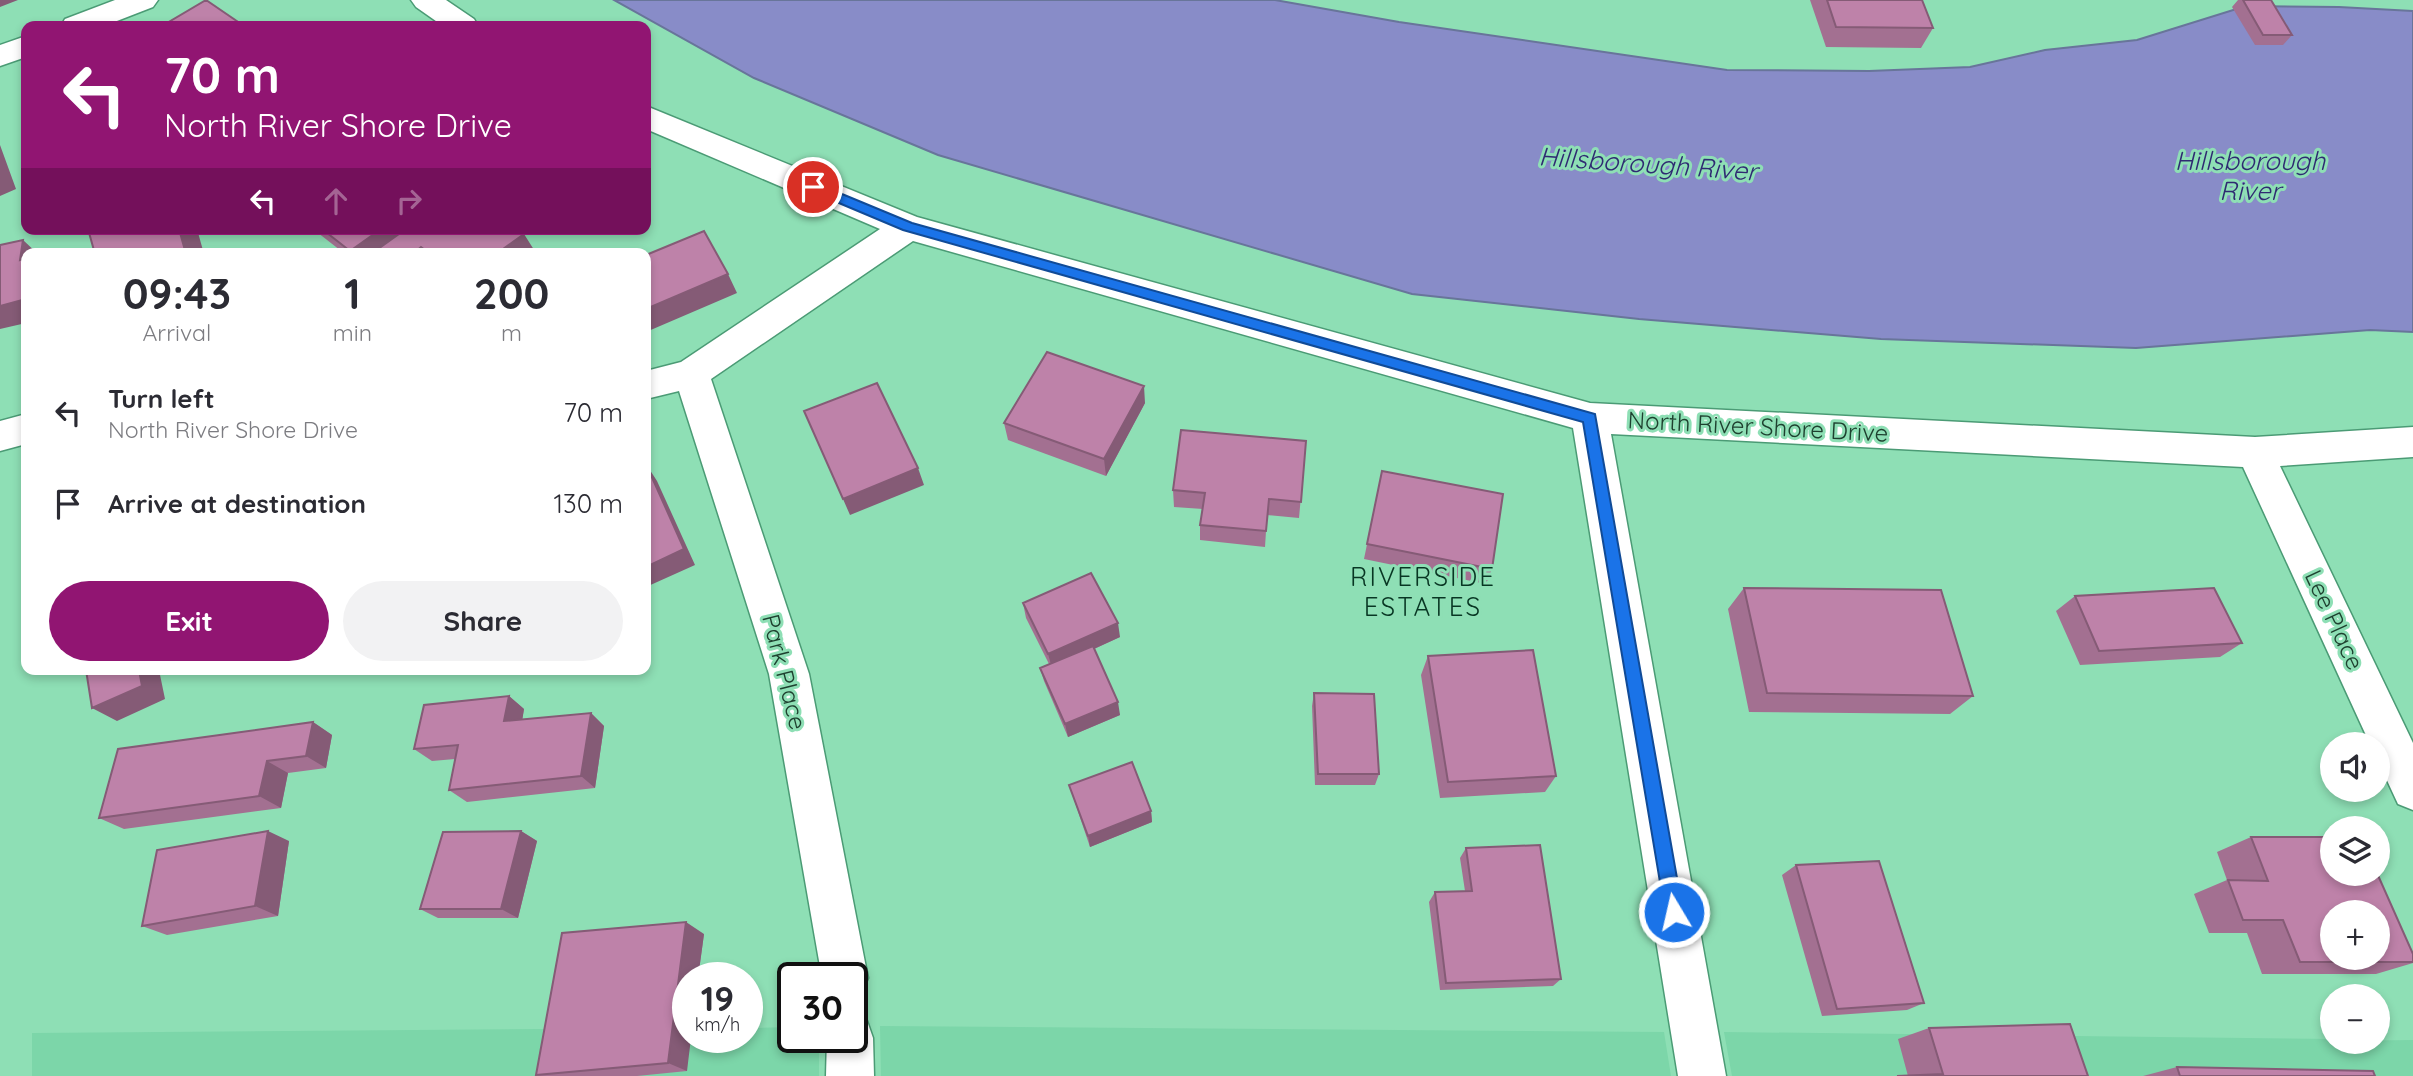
<!DOCTYPE html>
<meta charset="utf-8">
<style>
:root{--surface:#fff;--page:#f2f2f3;--text:#2b2b33;--muted:#7c7c81;--accent:#911572}
body{margin:0;font-family:Quicksand,sans-serif;background:var(--page);color:var(--text);height:100vh;display:flex;flex-direction:column;font-size:26px;white-space:nowrap}
*{box-sizing:border-box;margin:0}
p{font-size:23px;color:var(--muted)}
.icon{flex:none;width:38px;height:38px;fill:none;stroke:currentColor;stroke-width:2;stroke-linecap:round;stroke-linejoin:round}
.map{position:relative;flex:1;overflow:hidden}
.sheet{position:absolute;left:21px;top:248px;width:630px;height:427px;display:flex;flex-direction:column;background:var(--surface);border-radius:14px;box-shadow:0 4px 10px #0003}
.sheet>*{flex:none}
.banner{position:absolute;left:21px;top:21px;width:630px;height:214px;border-radius:14px;box-shadow:0 4px 10px #0003;background:#911572;color:#fff;overflow:hidden}
.buttons{position:absolute;left:2320px;top:732px;display:grid;gap:14px}
.buttons a{display:grid;place-items:center;width:70px;height:70px;border-radius:50%;background:var(--surface);box-shadow:0 4px 10px #0003;font-size:35px}
.speed{position:absolute;left:672px;top:962px;display:flex;gap:14px;font-size:35px;font-weight:700;text-align:center}
.speed>*{display:grid;place-content:center;width:91px;height:91px;border-radius:50%;background:var(--surface);box-shadow:0 4px 10px #0003;line-height:1}
.speed small{font-size:18px;font-weight:400}
.speed .limit{border:4px solid #111;border-radius:10px;background:#fff;color:#111}
.pin{position:absolute;display:grid;place-items:center;width:60px;height:60px;color:#fff;margin:-30px;border:4px solid #fff;border-radius:50%;box-shadow:0 2px 7px #0007}
.me{position:absolute;width:77px;margin:-38px;rotate:351deg;stroke-linejoin:round;filter:drop-shadow(0 0 5px #0008)}
.turn{display:flex;align-items:center;gap:24px;height:147px;padding:0 28px;font-size:32px}
.turn .icon{width:91px;height:91px;stroke-width:2.5}
.turn b{display:block;font-size:49px;line-height:60px}
.lanes{display:flex;align-items:center;height:66px;padding:0 28px;background:#0003;justify-content:center;gap:35px;direction:ltr}
.lanes .off{opacity:.35}
.eta{display:flex;justify-content:space-evenly;align-items:center;height:119px;text-align:center}
.eta b{font-size:42px;font-weight:700;line-height:49px}
.button{display:flex;gap:14px;margin-top:auto;padding:14px 28px}
.button a{flex:1;height:80px;border-radius:42px;background:var(--accent);color:#fff;font-size:28px;font-weight:700;line-height:80px;text-align:center}
.button a+a{background:var(--page);color:var(--text)}
ul{padding:0;list-style:none}
li{display:flex;align-items:center;gap:21px;height:91px;padding:0 28px}
li div{flex:1}
li b{display:block;font-size:26px}
li em{font-style:normal}
.map>svg:first-child{display:block}
.built{fill:#7cd6a9}
.water{fill:#888cc8;stroke:#68759a;stroke-width:2}
.lines{fill:none;stroke-linecap:round;stroke-linejoin:round}
.street-casing{stroke:#4b9b75;stroke-width:3}
.street{fill:#fff;fill-rule:evenodd}
.wall{fill:#a37091}
.shaded-wall{fill:#855b76}
.building{fill:#be82a9;stroke:#855b76;stroke-width:2;fill-rule:evenodd}
.route{fill:#1a73e8;stroke:#114b97;stroke-width:2}
.labels{text-anchor:middle;stroke-width:6;stroke-linejoin:round;paint-order:stroke}
.street-label{font-size:24px;fill:#1e402f;stroke:#8edfb5}
.water-label{font-size:26px;font-style:italic;fill:#2f2a72;stroke:#8edfb5}
.neighbourhood-label{font-size:26px;letter-spacing:2px;fill:#083623;stroke:#8edfb5}
</style>
<div class="map">
<svg width="2413" height="1076" viewBox="0 0 2413 1076">
<rect width="100%" height="100%" fill="#8edfb5"/>
<path class="built" d="M880,1026L1664,1032L1671,1076H881Z
M793,1027V1038H819V1076H32V1033L688,1028V1038H747V1028Z
M1724,1032L2333,1039V1041L2413,1040V1076H1732Z"/>
<path class="water" d="M614,0H1275L1399,22L1727,70L1869,71L1970,67L2045,50L2137,40L2246,6L2339,7L2413,11V332L2370,330L2136,348L1881,339L1639,319L1412,294L938,155L754,78Z"/>
<g class="lines">
<defs>
<path id="street" d="M115,0H158L153,7L104,26H61L65,19Z
M411,0H446L474,19L478,26H443L416,7Z
M26,36V57L0,66V45Z
M646,106L917,217L1590,403L2255,437L2413,427V457L2280,466L2413,743V810L2398,804L2378,761V744H2370L2243,467L1611,434L1726,1076H1678L1573,428L913,241L711,379L809,674L868,978L861,994L852,998V978H822L769,674L679,391L646,399V371L681,362L880,229L646,129Z
M26,414V444L0,451V421Z
M852,1015L867,1021L873,1038L874,1076H826L827,1038H852Z"/>
</defs>
<use href="#street" class="street-casing"/>
<use href="#street" class="street"/>
</g>
<path class="wall" d="M1810,0H1922L1933,28L1921,48L1826,47Z
M2238,0H2271L2292,35L2283,45H2255L2232,7Z
M313,229H518L536,253L535,254H345Z
M1145,403L1106,476L1008,440L1004,423Z
M1306,441L1299,518L1267,515L1265,547L1200,540V525L1203,509L1174,507L1173,490Z
M1382,471L1492,569L1486,584L1364,559Z
M1744,588L1973,696L1950,714L1749,712L1728,609Z
M2075,596L2242,643L2220,657L2080,665L2056,611Z
M1023,603L1120,637L1094,649L1120,715L1068,737L1044,681L1040,668L1049,664L1026,618Z
M1428,656L1556,776L1545,792L1440,798L1421,675Z
M1314,693L1379,774L1375,785H1315L1312,706Z
M509,696L524,709L522,720L591,713L604,726L595,788L467,802L449,790L455,759L432,761L414,749Z
M313,722L332,735L326,768L288,773L281,808L124,829L99,818Z
M1069,785L1151,811L1152,822L1090,847Z
M521,831L537,841L518,918H438L420,909Z
M2251,837L2413,954V963L2376,974H2262L2247,933H2209L2194,894L2227,880L2217,852Z
M289,841L278,916L167,935L142,926Z
M1466,848L1561,979L1553,986L1440,990L1429,902L1435,892L1465,891L1460,858Z
M1796,865L1924,1003L1907,1010L1822,1016L1782,875Z
M704,934L698,978H688L687,1071L637,1076H539L536,1075Z
M1929,1028L2088,1076H1908L1898,1039Z
M2177,1067L2375,1076H2143Z"/>
<path class="shaded-wall" d="M0,0H18L0,7Z
M0,145L16,189L0,196Z
M179,229H197L204,254H186Z
M381,229H422L388,254H353L350,251Z
M524,234L536,253L535,254H496Z
M23,240L38,254H26V265L20,260Z
M421,247L426,254H413Z
M728,274L737,293L646,332V309Z
M26,299V323L0,329V306Z
M1144,386L1145,403L1106,476L1104,459Z
M646,464L657,481L695,565L646,587Z
M918,468L924,485L850,515L843,499Z
M1118,623L1120,637L1052,668L1048,654Z
M139,670H159L165,699L117,721L92,708Z
M509,696L524,709L520,734L504,721Z
M1118,702L1120,715L1068,737L1065,724Z
M591,713L604,726L595,788L581,776Z
M313,722L332,735L326,768L306,756Z
M267,761L288,773L281,808L259,796Z
M1151,811L1152,822L1090,847L1088,836Z
M268,831L289,841L278,916L255,906Z
M521,831L537,841L518,918L501,909Z
M686,922L704,934L698,978H688V1038H691L687,1071L668,1063Z"/>
<path class="building" d="M206,0L244,26H162Z
M1827,0H1922L1933,28L1836,27Z
M2243,0H2271L2292,35H2263Z
M88,229H179L186,254H95Z
M322,229H381L350,251Z
M406,229H518L524,234L496,254H430L421,247L413,254H371Z
M704,231L728,274L646,309V255Z
M23,240L20,260L26,258V299L0,306V245Z
M61,250V254H46Z
M1047,352L1144,386L1104,459L1004,423Z
M877,383L918,468L843,499L804,411Z
M1181,430L1306,441L1301,502L1269,499L1266,531L1200,525L1205,493L1173,490Z
M646,464L684,549L646,567Z
M1382,471L1503,494L1492,569L1367,544Z
M1091,573L1118,623L1048,654L1023,603Z
M1744,588L1941,590L1973,696L1767,693Z
M2214,588L2242,643L2099,651L2075,596Z
M1093,646L1118,702L1065,724L1040,668Z
M1533,650L1556,776L1448,782L1428,656Z
M86,670H139L142,686L92,708Z
M1314,693L1374,694L1379,774H1318Z
M509,696L504,721L591,713L581,776L449,790L458,745L414,749L424,705Z
M313,722L306,756L267,761L259,796L99,818L118,749Z
M1132,762L1151,811L1088,836L1069,785Z
M268,831L255,906L142,926L157,850Z
M521,831L501,909H420L443,832Z
M2251,837H2333V873H2377L2413,954V962H2300L2283,920H2243L2228,880L2268,881ZM2333,912H2378V957H2333Z
M1540,845L1561,979L1446,983L1435,892L1472,891L1466,848Z
M1879,861L1924,1003L1837,1009L1796,865Z
M686,922L668,1063L536,1075L562,933Z
M2070,1024L2088,1076H1897L1943,1074L1929,1028Z
M2177,1067L2373,1071L2375,1076H2180Z"/>
<path class="route" d="M813,182L912,223L1595,414L1683,912L1680,918L1674,921L1667,918L1665,912L1583,422L903,230L808,190V183Z"/>
<g class="labels">
<g class="street-label">
<text transform="translate(1758 427) rotate(3)" y="8">North River Shore Drive</text>
<text transform="translate(2334 620) rotate(65)" y="8">Lee Place</text>
<text transform="translate(784 672) rotate(76)" y="8">Park Place</text>
</g>
<g class="water-label">
<text x="2250" y="170">Hillsborough<tspan x="2250" dy="30">River</tspan></text>
<text transform="translate(1648 164) rotate(4)" y="9">Hillsborough River</text>
</g>
<g class="neighbourhood-label">
<text x="1423" y="586">RIVERSIDE<tspan x="1423" dy="30">ESTATES</tspan></text>
</g>
</g>
</svg>
<div class="buttons">
<a><svg class="icon" aria-label="sound" viewBox="0 0 24 24"><path d="M4 9h4l5-4v14l-5-4H4zM17 9q2 3 0 6"/></svg></a>
<a><svg class="icon" aria-label="layers" viewBox="0 0 24 24"><path d="M12 4l9 5-9 5-9-5zM3 14l9 5 9-5"/></svg></a>
<a>+</a>
<a>−</a>
</div>
<div class="speed"><div>19<small>km/h</small></div><div class="limit">30</div></div>
<div class="pin" style="left:813px;top:187px;background:#d93025"><svg class="icon" aria-label="arrive" viewBox="0 0 24 24"><path d="M6 21V4h12l-3 4 3 4H6"/></svg></div>
<svg class="me" style="left:1674px;top:912px" viewBox="-20 -20 40 40"><circle r="17" fill="#1a73e8" stroke="#fff" stroke-width="3"/><path d="M0-11L8 9 0 5-8 9z" fill="#fff"/></svg>
<div class="banner">
<div class="turn"><svg class="icon" aria-label="left" viewBox="0 0 24 24"><path d="M17 20v-9H6M10 6l-5 5 5 5"/></svg><div><b>70 m</b>North River Shore Drive</div></div>
<div class="lanes"><svg class="icon" aria-label="left" viewBox="0 0 24 24"><path d="M17 20v-9H6M10 6l-5 5 5 5"/></svg><svg class="icon off" aria-label="ahead" viewBox="0 0 24 24"><path d="M12 20V5M6 11l6-6 6 6"/></svg><svg class="icon off" aria-label="right" viewBox="0 0 24 24"><path d="M7 20v-9h11M14 6l5 5-5 5"/></svg></div>
</div>
<section class="sheet">
<div class="eta">
<div><b>09:43</b><p>Arrival</p></div>
<div><b>1</b><p>min</p></div>
<div><b>200</b><p>m</p></div>
</div>
<ul>
<li><svg class="icon" aria-label="left" viewBox="0 0 24 24"><path d="M17 20v-9H6M10 6l-5 5 5 5"/></svg><div><b>Turn left</b><p>North River Shore Drive</p></div><em>70 m</em></li>
<li><svg class="icon" aria-label="arrive" viewBox="0 0 24 24"><path d="M6 21V4h12l-3 4 3 4H6"/></svg><div><b>Arrive at destination</b></div><em>130 m</em></li>
</ul>
<div class="button"><a>Exit</a><a>Share</a></div>
</section>
</div>
